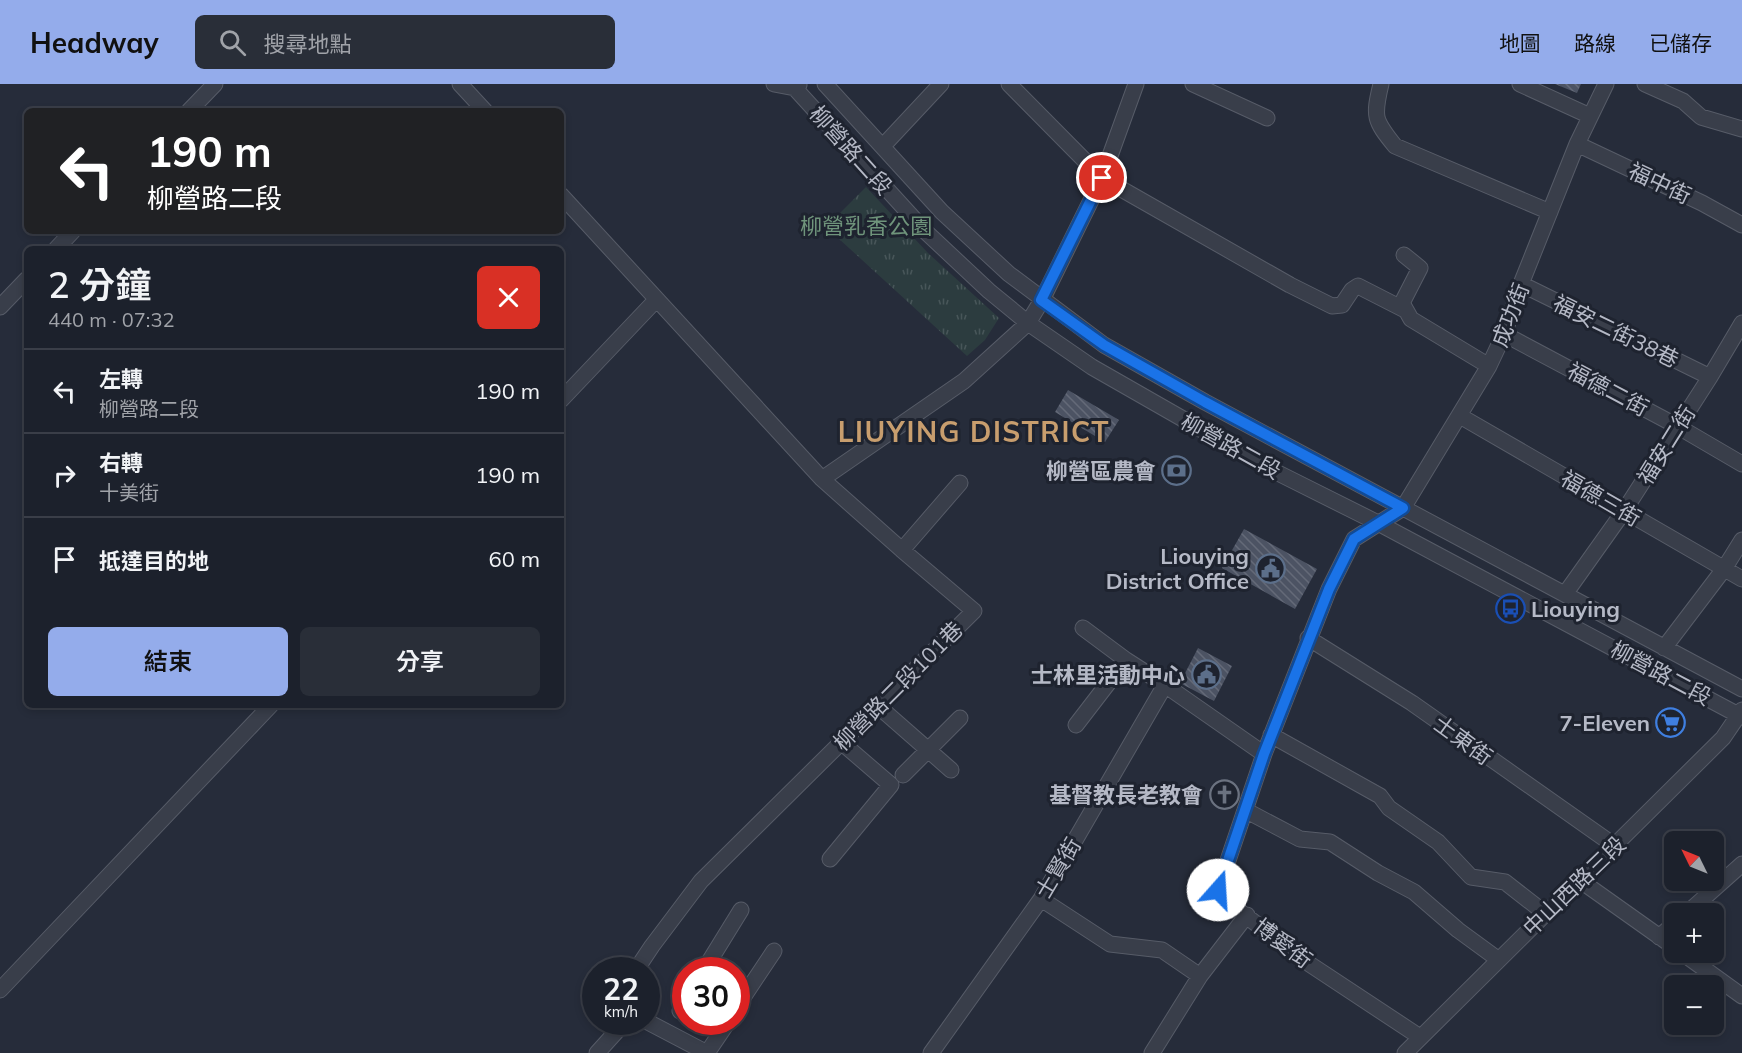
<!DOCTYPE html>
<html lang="zh-TW">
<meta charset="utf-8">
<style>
:root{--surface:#1c212c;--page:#292e38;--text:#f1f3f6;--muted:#a0a3a9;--line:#3a3e48;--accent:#94aceb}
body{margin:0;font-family:Mulish,"Noto Sans TC",sans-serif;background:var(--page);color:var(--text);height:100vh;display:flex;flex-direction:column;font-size:22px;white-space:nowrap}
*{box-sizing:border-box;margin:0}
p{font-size:20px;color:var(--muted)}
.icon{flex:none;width:33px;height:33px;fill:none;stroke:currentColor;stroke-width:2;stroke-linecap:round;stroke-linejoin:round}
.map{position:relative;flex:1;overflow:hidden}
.details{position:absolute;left:24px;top:162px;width:540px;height:462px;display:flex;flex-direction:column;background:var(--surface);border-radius:9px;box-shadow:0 3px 9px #0003,0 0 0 2px var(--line)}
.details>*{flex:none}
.top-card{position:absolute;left:24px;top:24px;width:540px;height:126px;border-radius:9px;box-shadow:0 3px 9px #0003,0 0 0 2px var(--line);background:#202124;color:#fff;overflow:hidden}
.needle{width:39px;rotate:313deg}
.buttons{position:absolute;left:1664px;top:747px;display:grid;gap:12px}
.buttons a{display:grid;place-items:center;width:60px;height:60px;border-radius:9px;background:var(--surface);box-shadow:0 3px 9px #0003,0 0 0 2px var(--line);font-size:30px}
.speed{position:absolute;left:582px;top:873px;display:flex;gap:12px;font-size:30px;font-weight:700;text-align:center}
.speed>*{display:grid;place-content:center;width:78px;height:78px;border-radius:50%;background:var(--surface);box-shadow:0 3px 9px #0003,0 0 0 2px var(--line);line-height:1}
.speed small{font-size:15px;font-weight:400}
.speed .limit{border:9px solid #d22;background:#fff;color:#111}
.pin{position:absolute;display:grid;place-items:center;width:51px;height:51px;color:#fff;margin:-26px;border:3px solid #fff;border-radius:50%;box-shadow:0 2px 6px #0007}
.me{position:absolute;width:66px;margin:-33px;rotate:19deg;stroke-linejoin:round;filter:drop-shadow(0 0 4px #0008)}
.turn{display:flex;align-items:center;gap:21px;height:126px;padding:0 24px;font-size:27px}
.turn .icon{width:78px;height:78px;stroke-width:2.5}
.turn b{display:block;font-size:42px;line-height:51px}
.round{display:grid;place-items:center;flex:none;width:63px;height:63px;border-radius:9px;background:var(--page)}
.headline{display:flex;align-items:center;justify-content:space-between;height:102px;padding:0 24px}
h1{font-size:36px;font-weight:600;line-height:45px}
.action{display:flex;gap:12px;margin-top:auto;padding:12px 24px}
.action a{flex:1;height:69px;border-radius:9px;background:var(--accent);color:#111;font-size:24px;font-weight:600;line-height:69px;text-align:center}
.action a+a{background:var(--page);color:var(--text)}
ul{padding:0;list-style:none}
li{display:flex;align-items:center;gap:18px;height:84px;padding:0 24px;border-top:2px solid var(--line)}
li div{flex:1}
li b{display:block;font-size:22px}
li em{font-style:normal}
header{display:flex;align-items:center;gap:36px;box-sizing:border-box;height:84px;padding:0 30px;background:var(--accent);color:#111}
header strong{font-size:28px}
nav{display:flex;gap:33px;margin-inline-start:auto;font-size:21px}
.search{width:420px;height:54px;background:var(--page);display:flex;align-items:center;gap:15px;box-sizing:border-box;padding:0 21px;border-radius:9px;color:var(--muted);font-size:22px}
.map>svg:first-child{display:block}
.park{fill:url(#park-tufts)}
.building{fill:url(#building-back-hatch)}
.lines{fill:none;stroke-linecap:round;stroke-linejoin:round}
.minor-casing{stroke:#575c68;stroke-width:17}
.minor{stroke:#393e4a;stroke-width:15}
.route-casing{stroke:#114b97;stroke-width:15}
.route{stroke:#1a73e8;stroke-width:10}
.labels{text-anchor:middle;stroke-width:6;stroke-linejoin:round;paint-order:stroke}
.street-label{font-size:22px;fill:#b5b9c6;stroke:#1e232f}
.park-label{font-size:22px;fill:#6f947b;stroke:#1e232f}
.poi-label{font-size:22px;font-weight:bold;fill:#b5b9c6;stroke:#1e232f;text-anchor:end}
.district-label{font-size:28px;font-weight:bold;letter-spacing:1.5px;fill:#c89e6e;stroke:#1e232f}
</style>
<header>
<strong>Headway</strong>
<div class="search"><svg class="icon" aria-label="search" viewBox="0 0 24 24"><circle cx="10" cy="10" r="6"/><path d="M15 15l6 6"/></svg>搜尋地點</div>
<nav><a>地圖</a><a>路線</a><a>已儲存</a></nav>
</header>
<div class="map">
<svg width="1742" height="969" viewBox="0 0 1742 969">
<defs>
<pattern id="park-tufts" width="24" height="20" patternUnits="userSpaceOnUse" patternTransform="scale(1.5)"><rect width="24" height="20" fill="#2c3c3f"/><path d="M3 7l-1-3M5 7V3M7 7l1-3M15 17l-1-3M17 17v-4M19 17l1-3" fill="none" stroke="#485659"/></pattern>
<pattern id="building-back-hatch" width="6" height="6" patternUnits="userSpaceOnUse" patternTransform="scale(1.5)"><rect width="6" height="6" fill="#4c5363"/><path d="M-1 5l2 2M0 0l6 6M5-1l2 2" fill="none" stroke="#646a78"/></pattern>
</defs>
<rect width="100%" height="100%" fill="#262c3a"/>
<path class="park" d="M866,103L928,169L999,234L985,256L967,272L826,143Z"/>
<path class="building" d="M1555,0H1581L1577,9Z
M1068,306L1119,336L1105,358L1055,328Z
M1244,445L1317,485L1295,525L1222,484Z
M1198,564L1232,582L1214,617L1180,599Z"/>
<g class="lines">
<defs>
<path id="minor" d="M460,0L485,27
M774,0L795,4L799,1
M791,0L926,148L989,207L1028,239L1092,283L1274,387L1378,439L1742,633
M825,0L942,128L1009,190L1104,261L1205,318L1742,605
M1009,0L1102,94L1290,201L1332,222L1342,221L1352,206L1358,202L1405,226
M1193,0L1267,34
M1381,0C1373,33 1374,36 1395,62L1550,128
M1520,0L1590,32
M1645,0L1683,17L1701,33L1742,45
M189,27L215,0
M1577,60L1702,119L1742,141
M883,62L941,0
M561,111L822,395
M56,165L73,147
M1404,171L1420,184L1402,219L1411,235L1489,282
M1521,200L1710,293
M0,223L27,195
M1504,250L1677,342L1742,380
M561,316L656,216
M1460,332L1742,495
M902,466L960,399
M1565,510L1624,427L1710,293L1742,239
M1083,544L1126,576L1165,601
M1308,554L1412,619L1615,762
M1664,564L1724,485L1742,456
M878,622L951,686
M1076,641L1126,576
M1271,651L1380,712L1389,724L1438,758L1471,793L1505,798L1546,830
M903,691L960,634
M1245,726L1300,755L1330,758L1378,789L1414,808L1458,846L1499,876
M830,775L891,701L841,658
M1581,797L1674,863
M1041,815L1110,860L1162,866L1200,892
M1686,830L1742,780
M1659,853L1674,840
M1681,868L1742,912
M636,886L652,862L701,797L974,527L902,466L822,395L964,297L1028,239L1042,216L1102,94L1136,0
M704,886L741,826
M0,906L271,621
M736,924L774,867
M680,927L686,917
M646,937L707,969
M1420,953L1311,881L1222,814L1218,806L1264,670L1329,505L1354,455L1403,424L1489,282L1504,250L1521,200L1577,60L1606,0
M597,969L616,948L621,938
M707,969L728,938
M931,969L1041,815L1165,601L1264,670
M1152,969L1200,892L1247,831
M1405,969L1723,654L1742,626"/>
</defs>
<use href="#minor" class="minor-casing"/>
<use href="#minor" class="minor"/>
</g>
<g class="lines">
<defs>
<path id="route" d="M1102,94L1041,216L1104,261L1205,318L1403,424L1354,455L1329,505L1264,670L1218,806"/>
</defs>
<use href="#route" class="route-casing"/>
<use href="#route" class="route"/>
</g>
<defs>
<symbol id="bank-ring" viewBox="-11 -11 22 22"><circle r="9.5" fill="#1e232f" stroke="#5c6f8a" stroke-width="1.5"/><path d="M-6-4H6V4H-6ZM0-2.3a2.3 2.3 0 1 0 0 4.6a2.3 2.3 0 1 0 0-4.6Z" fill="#5c6f8a"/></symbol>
<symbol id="civic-ring" viewBox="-11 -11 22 22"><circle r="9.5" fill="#1e232f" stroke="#5c6f8a" stroke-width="1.5"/><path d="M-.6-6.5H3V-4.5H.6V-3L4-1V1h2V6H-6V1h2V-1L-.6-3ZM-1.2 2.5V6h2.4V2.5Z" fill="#5c6f8a"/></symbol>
<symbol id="bus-ring" viewBox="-11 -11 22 22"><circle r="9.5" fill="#1e232f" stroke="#1a4fb4" stroke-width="1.5"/><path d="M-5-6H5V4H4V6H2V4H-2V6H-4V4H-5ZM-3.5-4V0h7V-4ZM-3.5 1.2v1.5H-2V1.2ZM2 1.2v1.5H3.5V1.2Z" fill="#1a4fb4"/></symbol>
<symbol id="supermarket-ring" viewBox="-11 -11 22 22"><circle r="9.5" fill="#1e232f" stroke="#3f7fe0" stroke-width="1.5"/><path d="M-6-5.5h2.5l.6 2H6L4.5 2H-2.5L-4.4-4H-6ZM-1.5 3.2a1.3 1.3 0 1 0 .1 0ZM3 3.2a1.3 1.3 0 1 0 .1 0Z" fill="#3f7fe0"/></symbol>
<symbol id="church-ring" viewBox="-11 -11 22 22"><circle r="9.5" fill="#1e232f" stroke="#6b7280" stroke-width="1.5"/><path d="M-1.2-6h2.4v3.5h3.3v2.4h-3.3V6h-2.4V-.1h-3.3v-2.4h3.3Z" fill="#6b7280"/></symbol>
</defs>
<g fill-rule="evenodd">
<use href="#bank-ring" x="1160" y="370" width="33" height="33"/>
<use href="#civic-ring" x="1254" y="468" width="33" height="33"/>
<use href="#bus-ring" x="1494" y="508" width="33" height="33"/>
<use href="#civic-ring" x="1190" y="574" width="33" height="33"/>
<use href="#supermarket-ring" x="1654" y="622" width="33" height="33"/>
<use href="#church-ring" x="1208" y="694" width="33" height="33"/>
</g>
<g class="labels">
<g class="street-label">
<text transform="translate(851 66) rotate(48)" y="8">柳營路二段</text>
<text transform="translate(1660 99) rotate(25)" y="8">福中街</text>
<text transform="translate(1510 231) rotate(-69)" y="8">成功街</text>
<text transform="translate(1616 247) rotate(26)" y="8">福安二街38巷</text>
<text transform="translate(1608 305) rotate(28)" y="8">福德二街</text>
<text transform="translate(1666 361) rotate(-58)" y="8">福安二街</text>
<text transform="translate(1231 362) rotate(29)" y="8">柳營路二段</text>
<text transform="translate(1601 414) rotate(30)" y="8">福德三街</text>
<text transform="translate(1661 589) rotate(28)" y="8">柳營路二段</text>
<text transform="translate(898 602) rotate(-45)" y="8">柳營路二段101巷</text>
<text transform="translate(1463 656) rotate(36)" y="8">士東街</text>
<text transform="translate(1058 784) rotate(-59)" y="8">士賢街</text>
<text transform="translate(1574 802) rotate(-44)" y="8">中山西路三段</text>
<text transform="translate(1283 859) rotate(37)" y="8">博愛街</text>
</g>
<g class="park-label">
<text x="866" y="150">柳營乳香公園</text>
</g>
<g class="poi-label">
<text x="1156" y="395">柳營區農會</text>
<text x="1249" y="480">Liouying<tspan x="1249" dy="25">District Office</tspan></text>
<text x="1531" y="533" text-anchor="start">Liouying</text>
<text x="1185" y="599">士林里活動中心</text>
<text x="1650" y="647">7-Eleven</text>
<text x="1203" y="719">基督教長老教會</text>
</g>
<g class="district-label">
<text x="974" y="358">LIUYING DISTRICT</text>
</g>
</g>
</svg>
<div class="buttons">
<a><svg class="needle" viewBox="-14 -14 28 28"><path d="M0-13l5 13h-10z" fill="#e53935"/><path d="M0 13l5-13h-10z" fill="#a0a3a9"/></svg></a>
<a>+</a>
<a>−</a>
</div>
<div class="speed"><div>22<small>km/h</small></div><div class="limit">30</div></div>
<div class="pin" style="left:1102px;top:94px;background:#d93025"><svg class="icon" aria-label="arrive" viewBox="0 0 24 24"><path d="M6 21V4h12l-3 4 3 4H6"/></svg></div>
<svg class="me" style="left:1218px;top:806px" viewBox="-20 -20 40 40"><circle r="19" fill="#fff"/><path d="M0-13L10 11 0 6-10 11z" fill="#1a73e8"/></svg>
<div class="top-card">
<div class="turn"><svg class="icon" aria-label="left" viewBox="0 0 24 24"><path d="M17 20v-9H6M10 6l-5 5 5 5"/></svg><div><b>190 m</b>柳營路二段</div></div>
</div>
<section class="details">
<div class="headline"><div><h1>2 分鐘</h1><p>440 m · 07:32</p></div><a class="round" style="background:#d93025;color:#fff"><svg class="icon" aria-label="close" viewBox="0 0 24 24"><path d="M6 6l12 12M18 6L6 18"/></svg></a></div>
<ul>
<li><svg class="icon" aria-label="left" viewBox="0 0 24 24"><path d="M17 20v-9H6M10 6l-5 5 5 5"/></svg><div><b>左轉</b><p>柳營路二段</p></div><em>190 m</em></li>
<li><svg class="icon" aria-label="right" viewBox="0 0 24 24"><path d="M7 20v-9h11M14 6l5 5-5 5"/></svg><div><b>右轉</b><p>十美街</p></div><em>190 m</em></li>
<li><svg class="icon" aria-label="arrive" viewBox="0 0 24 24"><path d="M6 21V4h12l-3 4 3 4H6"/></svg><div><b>抵達目的地</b></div><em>60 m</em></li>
</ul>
<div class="action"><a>結束</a><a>分享</a></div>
</section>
</div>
